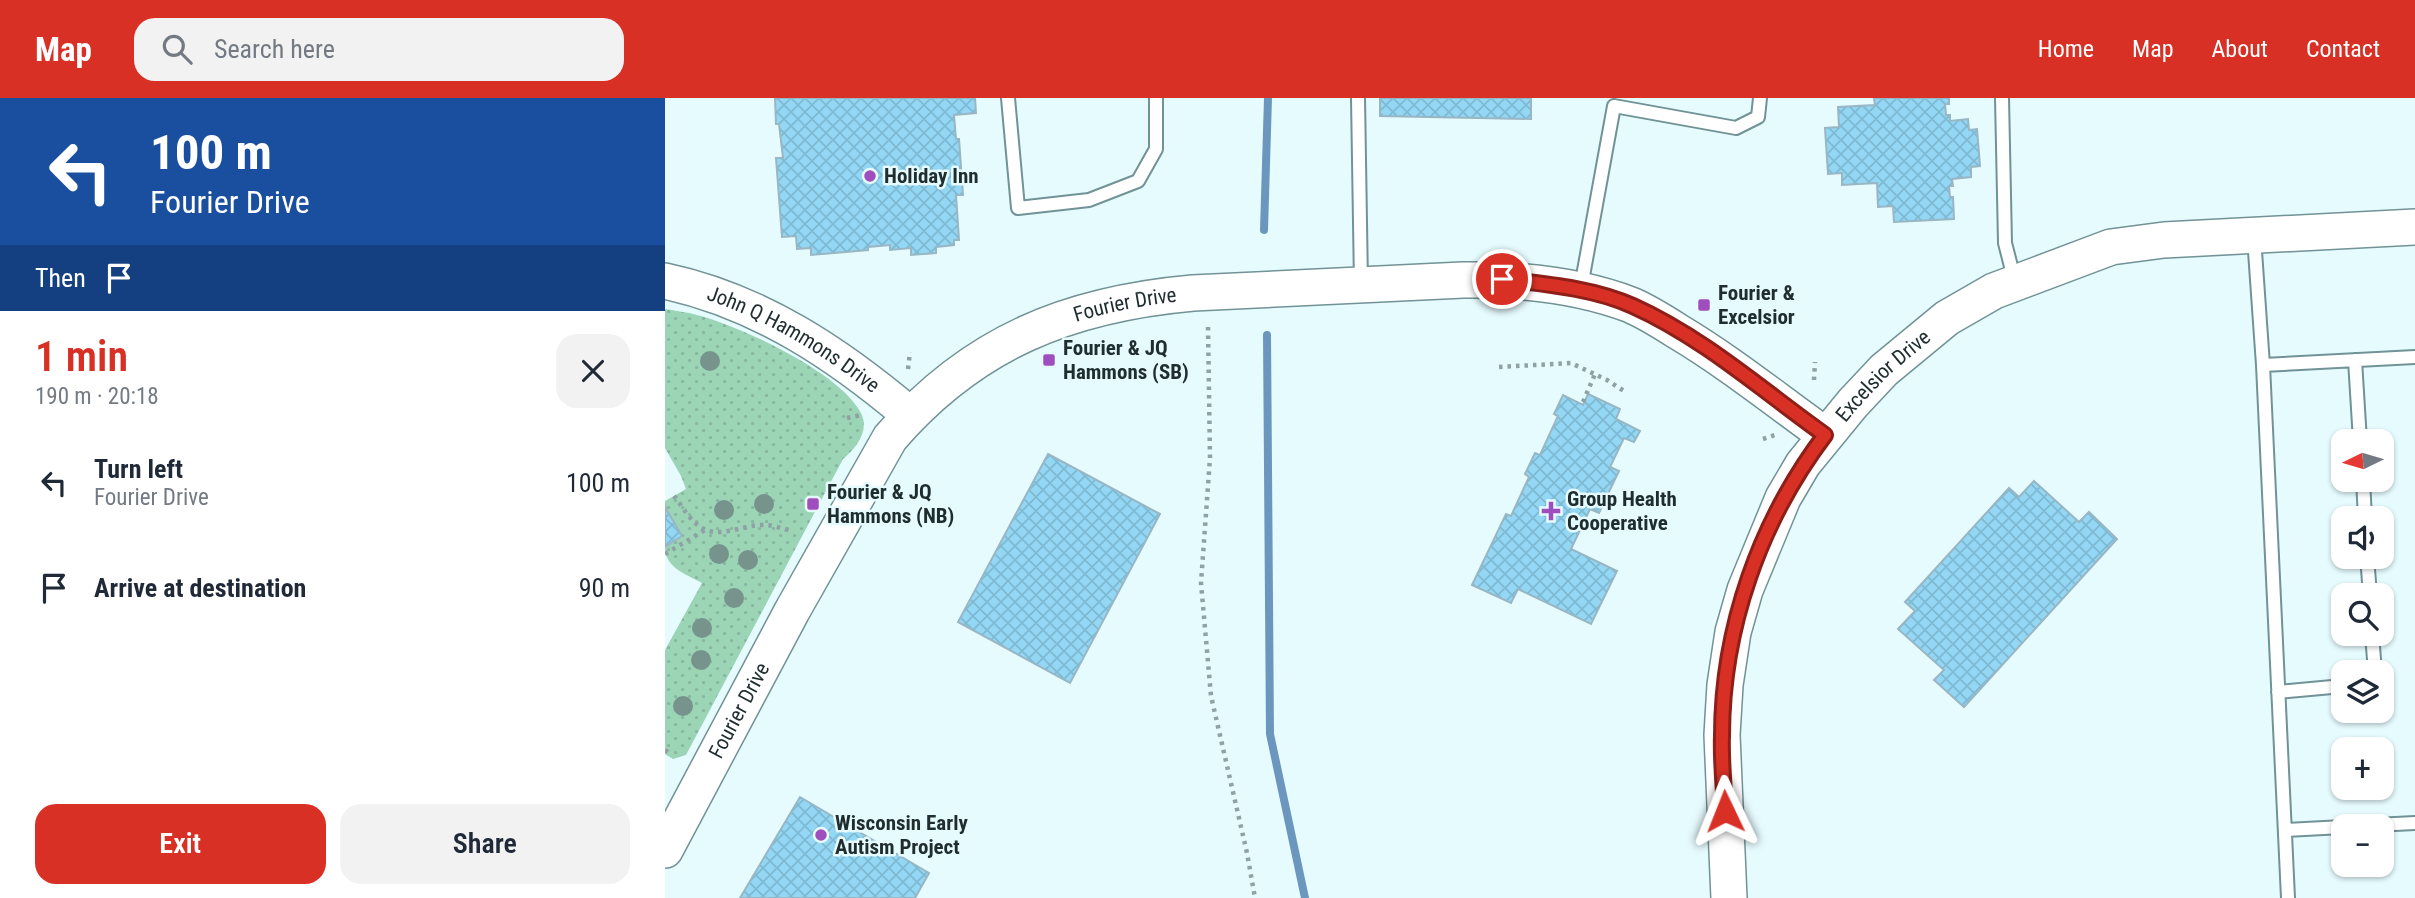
<!DOCTYPE html>
<meta charset="utf-8">
<style>
:root{--surface:#fff;--page:#f2f2f3;--text:#1f2937;--muted:#747a83;--accent:#d93025}
body{margin:0;font-family:"Roboto Condensed",sans-serif;background:var(--page);color:var(--text);height:100vh;display:flex;flex-direction:column;font-size:26px;white-space:nowrap}
*{box-sizing:border-box;margin:0}
p{font-size:23px;color:var(--muted)}
.icon{flex:none;width:38px;height:38px;fill:none;stroke:currentColor;stroke-width:2;stroke-linecap:round;stroke-linejoin:round}
.map{position:relative;flex:1;overflow:hidden}
.details{display:flex;flex-direction:column;background:var(--surface);width:665px}
.details>*{flex:none}
.banner{background:#1a4fa0;color:#fff;overflow:hidden}
.needle{width:46px;rotate:265deg}
.fabs{position:absolute;left:1666px;top:331px;display:grid;gap:14px}
.fabs a{display:grid;place-items:center;width:63px;height:63px;border-radius:14px;background:var(--surface);box-shadow:0 2px 5px #0004;font-size:35px}
.pin{position:absolute;display:grid;place-items:center;width:60px;height:60px;color:#fff;margin:-30px;border:4px solid #fff;border-radius:50%;box-shadow:0 2px 7px #0007}
.me{position:absolute;width:77px;margin:-38px;rotate:358deg;stroke-linejoin:round;filter:drop-shadow(0 0 5px #0008)}
.turn{display:flex;align-items:center;gap:24px;height:147px;padding:0 35px;font-size:32px}
.turn .icon{width:91px;height:91px;stroke-width:2.5}
.turn b{display:block;font-size:49px;line-height:60px}
.then{display:flex;align-items:center;height:66px;padding:0 35px;background:#0003;gap:14px;font-size:26px}
.round{display:grid;place-items:center;flex:none;width:74px;height:74px;border-radius:21px;background:var(--page)}
.headline{display:flex;align-items:center;justify-content:space-between;height:119px;padding:0 35px}
h1{font-size:42px;font-weight:600;line-height:52px;color:var(--accent)}
.primary-button{display:flex;gap:14px;margin-top:auto;padding:14px 35px}
.primary-button a{flex:1;height:80px;border-radius:21px;background:var(--accent);color:#fff;font-size:28px;font-weight:600;line-height:80px;text-align:center}
.primary-button a+a{background:var(--page);color:var(--text)}
ul{padding:0;list-style:none}
li{display:flex;align-items:center;gap:21px;height:105px;padding:0 35px}
li div{flex:1}
li b{display:block;font-size:26px}
li em{font-style:normal}
header{display:flex;align-items:center;gap:42px;box-sizing:border-box;height:98px;padding:0 35px;background:var(--accent);color:#fff}
header strong{font-size:33px}
nav{display:flex;gap:38px;margin-inline-start:auto;font-size:24px}
.search{width:490px;height:63px;background:var(--page);display:flex;align-items:center;gap:18px;box-sizing:border-box;padding:0 24px;border-radius:21px;color:var(--muted);font-size:26px}
main{display:flex;flex:1;min-height:0}
.map>svg:first-child{display:block}
.grass{fill:url(#grass-dots)}
.lines{fill:none;stroke-linecap:round;stroke-linejoin:round}
.stream{stroke:#6b97bf;stroke-width:8}
.building{fill:url(#building-cross-hatch);stroke:#98b6c3;stroke-width:2}
.lane-casing{stroke:#719296;stroke-width:16}
.secondary-casing{stroke:#719296;stroke-width:38}
.path{stroke:#8fa1a4;stroke-width:4.5;stroke-dasharray:3.5 5;stroke-linecap:butt}
.lane{stroke:#fff;stroke-width:12}
.secondary{stroke:#fff;stroke-width:35}
.tree{fill:#76948c}
.route-casing{stroke:#8d1f18;stroke-width:18}
.route{stroke:#d93025;stroke-width:12}
.poi-dot{fill:#a04ebe;stroke:#e6fbfe;stroke-width:2.5}
.labels{text-anchor:middle;stroke-width:5;stroke-linejoin:round;paint-order:stroke}
.poi-label{font-size:21px;font-weight:bold;fill:#1f2d2f;stroke:#e6fbfe;text-anchor:start}
.street-label{font-size:21px;fill:#1f2d2f;stroke:#e6fbfe}
</style>
<header>
<strong>Map</strong>
<div class="search"><svg class="icon" aria-label="search" viewBox="0 0 24 24"><circle cx="10" cy="10" r="6"/><path d="M15 15l6 6"/></svg>Search here</div>
<nav><a>Home</a><a>Map</a><a>About</a><a>Contact</a></nav>
</header>
<main>
<section class="details">
<div class="banner">
<div class="turn"><svg class="icon" aria-label="left" viewBox="0 0 24 24"><path d="M17 20v-9H6M10 6l-5 5 5 5"/></svg><div><b>100 m</b>Fourier Drive</div></div>
<div class="then">Then<svg class="icon" aria-label="arrive" viewBox="0 0 24 24"><path d="M6 21V4h12l-3 4 3 4H6"/></svg></div>
</div>
<div class="headline"><div><h1>1 min</h1><p>190 m · 20:18</p></div><a class="round"><svg class="icon" aria-label="close" viewBox="0 0 24 24"><path d="M6 6l12 12M18 6L6 18"/></svg></a></div>
<ul>
<li><svg class="icon" aria-label="left" viewBox="0 0 24 24"><path d="M17 20v-9H6M10 6l-5 5 5 5"/></svg><div><b>Turn left</b><p>Fourier Drive</p></div><em>100 m</em></li>
<li><svg class="icon" aria-label="arrive" viewBox="0 0 24 24"><path d="M6 21V4h12l-3 4 3 4H6"/></svg><div><b>Arrive at destination</b></div><em>90 m</em></li>
</ul>
<div class="primary-button"><a>Exit</a><a>Share</a></div>
</section>
<div class="map">
<svg width="1750" height="800" viewBox="0 0 1750 800">
<defs>
<pattern id="grass-dots" width="8" height="8" patternUnits="userSpaceOnUse" patternTransform="scale(1.75)"><rect width="8" height="8" fill="#9cd4b6"/><path d="M2 2h.1M6 6h.1" fill="none" stroke="#86b69d" stroke-width="1.8" stroke-linecap="round"/></pattern>
<pattern id="building-cross-hatch" width="8" height="8" patternUnits="userSpaceOnUse" patternTransform="scale(1.75)"><rect width="8" height="8" fill="#93d7f5"/><path d="M0 0l8 8M0 8l8-8" fill="none" stroke="#7eb9d2"/></pattern>
</defs>
<rect width="100%" height="100%" fill="#e6fbfe"/>
<path class="grass" d="M0,211C11,213 22,214 32,217C75,228 175,274 196,315C205,333 191,350 178,361L21,657L8,661L0,656V552L37,485C21,476 0,470 0,449L17,438L0,409V403L21,391L16,378L0,350Z"/>
<g class="lines">
<path class="stream" d="M599,132L603,0
M602,237L605,636L640,800"/>
</g>
<path class="building" d="M110,0H310L311,15L289,17L291,41H294L298,97H291L294,142H289V147L271,149V155L246,157V150L225,152V147L203,149V152L146,157V150L132,151L131,138L117,139L111,60H118L114,26H111Z
M715,0H866V21L715,18Z
M1209,0H1284V6H1280L1281,17H1285V23L1303,21L1304,32L1312,31L1315,68L1306,69V79L1287,81L1288,88H1284L1285,99H1288L1289,121L1229,124L1228,108L1213,109L1212,85L1177,87V75L1163,76L1160,30L1174,29L1173,9L1210,7Z
M923,296L955,311L951,321L975,333L969,344L959,340L945,369L954,373L934,415L925,411L906,451L952,473L926,526L853,491L846,505L807,487L841,416L846,418L864,379L860,376L870,355L875,357L893,318L889,316L898,297L918,307Z
M383,356L495,416L405,585L293,524Z
M1369,383L1414,424L1424,414L1452,441L1299,609L1269,582L1279,572L1233,531L1250,513L1240,504L1344,390L1354,399Z
M0,409L17,438L0,449Z
M135,699L264,775L250,800H75Z"/>
<g class="lines">
<defs>
<path id="lane" d="M343,0L353,110L424,102L473,83L491,51V0
M693,0L696,186
M1337,0L1340,145L1350,184
M1589,139L1598,267L1750,259
M916,189L949,8L1071,30L1093,19L1095,0
M1690,262L1695,343
M1598,267L1623,800
M1698,382L1700,420
M1702,458L1705,497
M1707,536L1710,574
M1613,594L1678,588
M1690,728L1750,725
M1620,732L1678,729"/>
<g id="secondary">
<path id="s1" d="M0,183C94,203 173,256 245,317"/>
<path id="s2" d="M0,752L127,513L225,340C308,244 404,206 528,195L798,182C854,181 913,187 966,207C982,214 998,224 1012,233C1064,264 1111,302 1160,337"/>
<path id="s3" d="M1064,800L1057,637L1060,587L1068,534L1080,492L1118,400L1138,366L1188,305L1219,272L1282,220L1329,193L1446,149L1499,142L1750,129"/>
</g>
</defs>
<use href="#lane" class="lane-casing"/>
<use href="#secondary" class="secondary-casing"/>
<path class="path" d="M543,229L545,360L536,485L546,598L582,755L590,800
M834,269L906,265L942,282L962,295
M243,271L245,254
M1149,282L1150,264
M918,304L930,276
M182,320L196,317
M1098,341L1110,337
M9,398C18,409 26,425 39,431C57,440 80,426 99,427C109,427 118,431 127,433
M0,456L40,432
M0,652L6,656"/>
<use href="#lane" class="lane"/>
<use href="#secondary" class="secondary"/>
</g>
<g class="tree">
<circle cx="45" cy="263" r="10"/>
<circle cx="99" cy="406" r="10"/>
<circle cx="59" cy="412" r="10"/>
<circle cx="54" cy="456" r="10"/>
<circle cx="83" cy="462" r="10"/>
<circle cx="69" cy="500" r="10"/>
<circle cx="37" cy="530" r="10"/>
<circle cx="36" cy="562" r="10"/>
<circle cx="18" cy="608" r="10"/>
</g>
<g class="lines">
<defs>
<path id="route" d="M837,181C880,186 928,190 968,208C1039,240 1098,293 1160,337C1095,423 1057,530 1057,638C1056,663 1059,688 1060,713"/>
</defs>
<use href="#route" class="route-casing"/>
<use href="#route" class="route"/>
</g>
<g class="poi-dot">
<circle cx="205" cy="78" r="7"/>
<rect x="1032" y="200" width="14" height="14" rx="3.5"/>
<rect x="377" y="255" width="14" height="14" rx="3.5"/>
<rect x="141" y="399" width="14" height="14" rx="3.5"/>
<path d="M882.5 402.5h7v7h7v7h-7v7h-7v-7h-7v-7h7z"/>
<circle cx="156" cy="737" r="7"/>
</g>
<g class="labels">
<g class="poi-label">
<text x="219" y="85">Holiday Inn</text>
<text x="1053" y="202">Fourier &amp;<tspan x="1053" dy="24">Excelsior</tspan></text>
<text x="398" y="257">Fourier &amp; JQ<tspan x="398" dy="24">Hammons (SB)</tspan></text>
<text x="162" y="401">Fourier &amp; JQ<tspan x="162" dy="24">Hammons (NB)</tspan></text>
<text x="902" y="408">Group Health<tspan x="902" dy="24">Cooperative</tspan></text>
<text x="170" y="732">Wisconsin Early<tspan x="170" dy="24">Autism Project</tspan></text>
</g>
<g class="street-label">
<text dy="7" stroke="none"><textPath href="#s2" startOffset="746">Fourier Drive</textPath></text>
<text dy="7" stroke="none"><textPath href="#s1" startOffset="142">John Q Hammons Drive</textPath></text>
<text dy="7" stroke="none"><textPath href="#s3" startOffset="569">Excelsior Drive</textPath></text>
<text dy="7" stroke="none"><textPath href="#s2" startOffset="158">Fourier Drive</textPath></text>
</g>
</g>
</svg>
<div class="fabs">
<a><svg class="needle" viewBox="-14 -14 28 28"><path d="M0-13l5 13h-10z" fill="#e53935"/><path d="M0 13l5-13h-10z" fill="#747a83"/></svg></a>
<a><svg class="icon" aria-label="sound" viewBox="0 0 24 24"><path d="M4 9h4l5-4v14l-5-4H4zM17 9q2 3 0 6"/></svg></a>
<a><svg class="icon" aria-label="search" viewBox="0 0 24 24"><circle cx="10" cy="10" r="6"/><path d="M15 15l6 6"/></svg></a>
<a><svg class="icon" aria-label="layers" viewBox="0 0 24 24"><path d="M12 4l9 5-9 5-9-5zM3 14l9 5 9-5"/></svg></a>
<a>+</a>
<a>−</a>
</div>
<div class="pin" style="left:837px;top:181px;background:#d93025"><svg class="icon" aria-label="arrive" viewBox="0 0 24 24"><path d="M6 21V4h12l-3 4 3 4H6"/></svg></div>
<svg class="me" style="left:1060px;top:713px" viewBox="-20 -20 40 40"><path d="M0-17L14 15 0 8-14 15z" fill="#d93025" stroke="#fff" stroke-width="4"/></svg>
</div>
</main>
